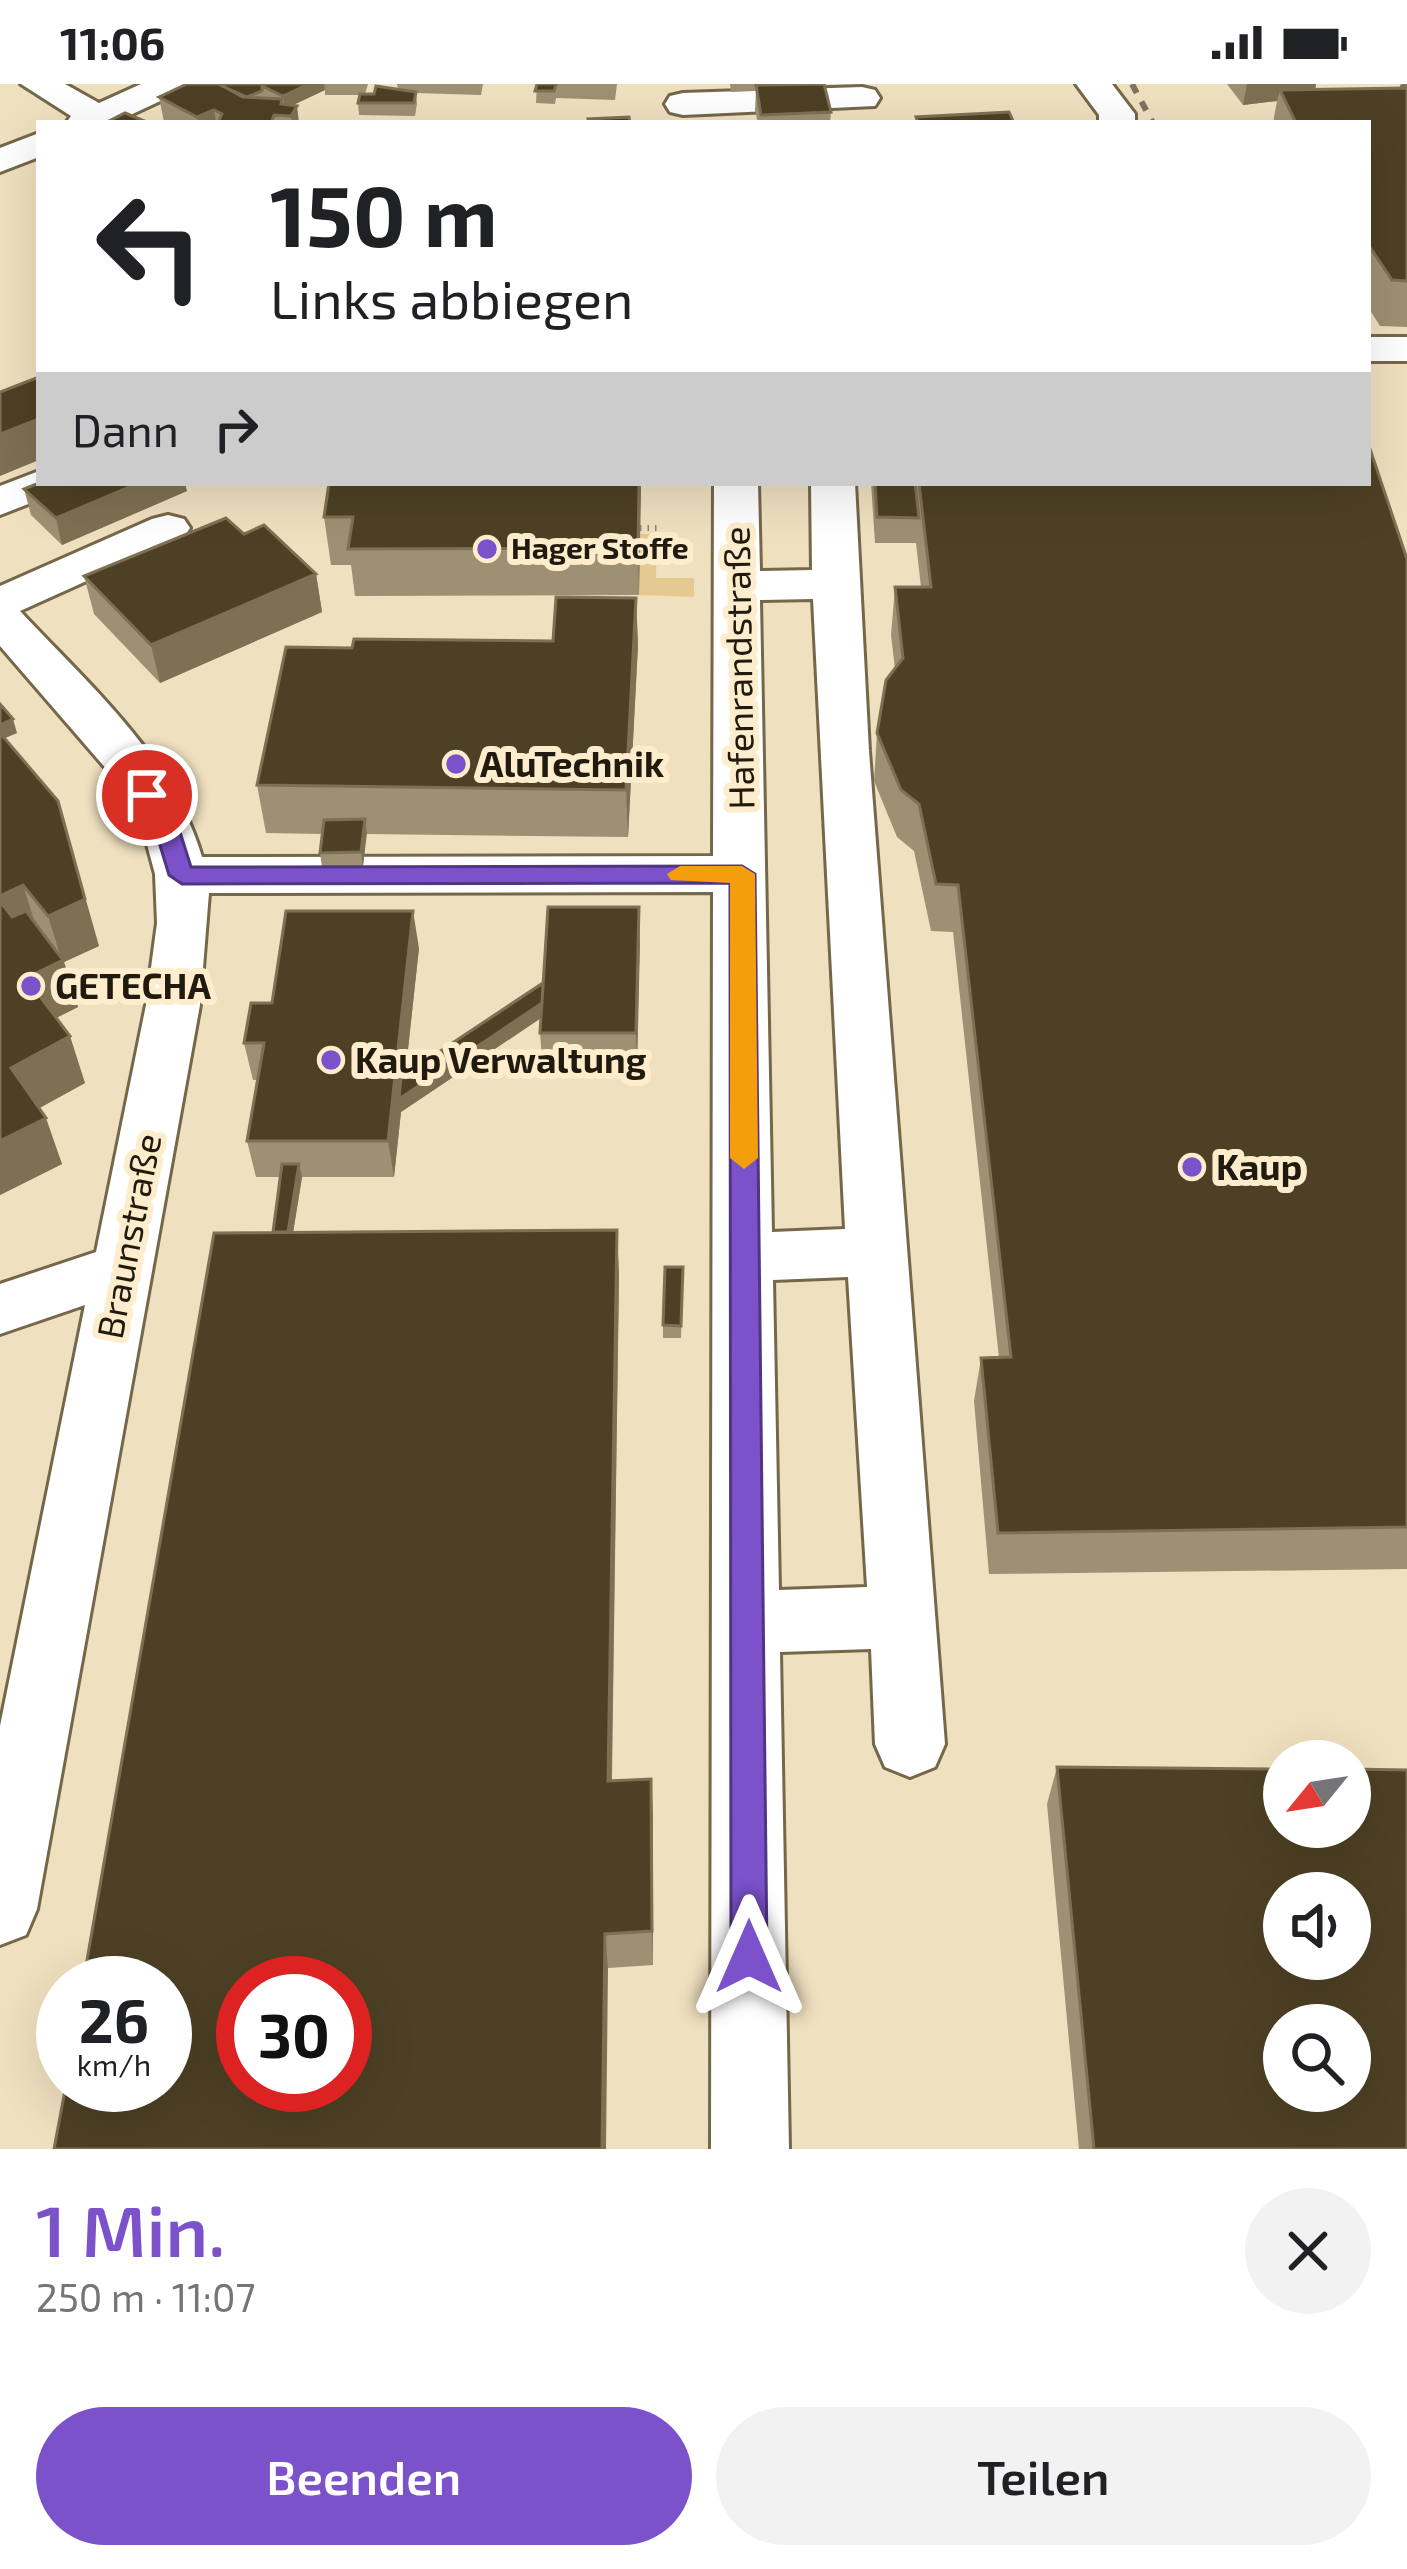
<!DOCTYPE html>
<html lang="de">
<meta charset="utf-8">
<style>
:root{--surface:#fff;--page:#f2f2f2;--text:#202124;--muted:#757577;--accent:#7c52cb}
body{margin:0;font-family:"Exo 2",sans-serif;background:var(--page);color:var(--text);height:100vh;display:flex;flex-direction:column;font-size:45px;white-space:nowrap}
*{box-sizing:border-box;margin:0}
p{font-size:39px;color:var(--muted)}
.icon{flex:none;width:66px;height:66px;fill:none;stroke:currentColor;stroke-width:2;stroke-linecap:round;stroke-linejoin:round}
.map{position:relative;height:2065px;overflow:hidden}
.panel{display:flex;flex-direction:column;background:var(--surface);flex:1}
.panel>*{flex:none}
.guide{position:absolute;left:36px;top:36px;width:1335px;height:366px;border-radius:0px;box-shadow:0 12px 48px #0002;background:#fff;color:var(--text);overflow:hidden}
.needle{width:78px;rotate:240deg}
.tools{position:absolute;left:1263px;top:1656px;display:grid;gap:24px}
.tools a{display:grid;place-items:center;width:108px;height:108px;border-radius:50%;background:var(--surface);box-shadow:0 12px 48px #0002;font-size:60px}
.speed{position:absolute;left:36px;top:1872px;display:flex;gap:24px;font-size:60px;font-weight:700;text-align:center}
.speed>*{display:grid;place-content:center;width:156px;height:156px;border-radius:50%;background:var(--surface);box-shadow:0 12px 48px #0002;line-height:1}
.speed small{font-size:30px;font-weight:400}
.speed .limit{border:18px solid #d22;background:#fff;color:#111}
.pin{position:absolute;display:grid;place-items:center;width:102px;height:102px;color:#fff;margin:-51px;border:6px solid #fff;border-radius:50%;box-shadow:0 3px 12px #0007}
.me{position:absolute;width:132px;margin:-66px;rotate:0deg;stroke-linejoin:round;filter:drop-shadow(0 0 9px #0008)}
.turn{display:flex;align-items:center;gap:42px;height:252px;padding:0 36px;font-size:54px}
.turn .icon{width:156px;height:156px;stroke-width:2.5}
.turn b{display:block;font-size:84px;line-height:102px}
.then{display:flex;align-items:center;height:114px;padding:0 36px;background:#0003;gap:24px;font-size:45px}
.round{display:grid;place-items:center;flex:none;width:126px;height:126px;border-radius:63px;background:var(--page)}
.head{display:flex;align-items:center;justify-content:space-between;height:204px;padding:0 36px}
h1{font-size:72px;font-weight:600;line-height:90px;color:var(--accent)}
.cta{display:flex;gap:24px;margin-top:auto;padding:24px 36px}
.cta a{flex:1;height:138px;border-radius:72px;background:var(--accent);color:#fff;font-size:48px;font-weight:600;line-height:138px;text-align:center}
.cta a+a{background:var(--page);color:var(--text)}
.status{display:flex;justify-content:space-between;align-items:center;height:84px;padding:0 60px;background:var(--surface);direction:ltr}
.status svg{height:33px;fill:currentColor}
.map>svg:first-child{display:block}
.green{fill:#e4ca91}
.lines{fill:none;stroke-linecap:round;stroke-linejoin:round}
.minor-casing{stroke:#75674a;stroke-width:6}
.path{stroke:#8d826b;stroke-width:6;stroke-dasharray:1.5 6;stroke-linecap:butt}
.minor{fill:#fff;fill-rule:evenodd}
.rail{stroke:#7d735e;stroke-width:6;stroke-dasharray:10 10;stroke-linecap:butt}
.wall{fill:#9e9072}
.shaded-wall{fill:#7e7052}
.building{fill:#4d4024;stroke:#7e7052;stroke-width:3;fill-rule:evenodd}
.route{fill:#7c52cb;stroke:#513584;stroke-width:3}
.slow{fill:#f59e0b}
.poi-dot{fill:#7c52cb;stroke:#fdedcc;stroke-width:4.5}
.labels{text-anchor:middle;stroke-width:12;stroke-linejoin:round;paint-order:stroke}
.far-poi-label{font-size:30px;font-weight:bold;fill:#211b0f;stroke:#fdedcc;text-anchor:start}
.street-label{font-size:36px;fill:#211b0f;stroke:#fdedcc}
.poi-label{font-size:36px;font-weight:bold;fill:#211b0f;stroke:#fdedcc;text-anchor:start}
</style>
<div class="status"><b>11:06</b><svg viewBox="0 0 49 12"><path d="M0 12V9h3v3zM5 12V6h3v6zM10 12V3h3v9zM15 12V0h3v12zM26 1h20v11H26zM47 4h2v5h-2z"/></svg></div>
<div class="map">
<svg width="1407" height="2065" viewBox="0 0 1407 2065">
<rect width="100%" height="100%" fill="#efe0bf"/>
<path class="green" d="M640,450H657L656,494H694V513L639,511Z"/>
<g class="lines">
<defs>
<path id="minor" d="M21,0H65L99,19L141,0H188L182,7L113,39H66L71,32Z
M1076,0H1112L1135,30V39H1099V31Z
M862,3L875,6L880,14L875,22L683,31L670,28L665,20L670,12L683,9Z
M39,49V73L0,88V64Z
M1368,253H1407V277H1368Z
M39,387V399H66L59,408L0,431V402Z
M714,399H758L760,487L812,486L811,399H855L869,667L945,1660L935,1683L910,1693L885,1683L875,1660L871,1565L780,1568L789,2065H711L713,808L209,809L200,921L37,1825L26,1851L0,1861V1642L85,1221L0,1250V1200L96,1168L146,921L157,839L155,790L145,753L115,695L0,562V502L152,435L168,431L184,435L190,444L184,453L20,527C89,601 173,673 202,773L713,772ZM813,515L845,1145L772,1148L760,516ZM848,1193L867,1503L779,1506L773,1196Z"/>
</defs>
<use href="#minor" class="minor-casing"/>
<path class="path" d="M640,444H657"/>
<use href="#minor" class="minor"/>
<path class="rail" d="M1132,0L1153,39
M1401,0L1407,3"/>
</g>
<path class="wall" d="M226,0H368L365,10H374L398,5L397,0H483L481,11L416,9L417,20L415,32L359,31L358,19L360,11H325V6L292,21L299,39L164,38L159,13Z
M537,0H617L615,16L556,14L555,20L536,19Z
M730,0H824L831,28L830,39H758L755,26L756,7L731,8Z
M1227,0H1316L1315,6L1407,4V243L1380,242L1368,223V39H1273L1277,17L1243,21Z
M329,399H641L639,511L355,512L351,481H331L324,433Z
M871,399H1368L1407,475V1485L989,1490L974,1317L981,1274H999L953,848L931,847L914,767L897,753L874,697L877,649L895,585L891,551L895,503H921L916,459H875Z
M24,405L187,407L62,461L31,431Z
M244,450L316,490L322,528L160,599L94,530L84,492Z
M636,514L638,561L628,753L366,750L363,782L322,783L320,769L322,750L266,749L257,701L352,564L553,557Z
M0,620L17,649L5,654L99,862L64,878L78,923L56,934L85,999L39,1024L62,1080L0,1111Z
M639,823L637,986H543L540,949L541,934L401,1028L394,1093H302L293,1148L617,1146L619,1191L612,1697L653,1732V1881L608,1884L273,1148L280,1093H256L247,1057L258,996H253L244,959L272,919L419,864L405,991L543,899Z
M683,1183L681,1254H663V1241Z
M1057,1683L1407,2065H1079L1047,1720Z"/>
<path class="shaded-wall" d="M309,0H324L325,6L285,25L283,12Z
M1247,0H1316L1314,13L1280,6L1277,17L1243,21Z
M297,22L299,39H292L291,32Z
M214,26L216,39H198L197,33Z
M39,335V376L0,392V350Z
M139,399H185L187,407L62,461L56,434Z
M640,399H641L639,511L638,464Z
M316,490L322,528L160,599L151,561Z
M636,514L638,561L628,753L626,706Z
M13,635L17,649L0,656V641Z
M58,717L99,862L64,878L78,923L42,941L26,894L62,877L48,832Z
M365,735L367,749L363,782L361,768Z
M23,801L38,849L13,861L0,822V812Z
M639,823L640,861L637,986L636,949Z
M413,827L419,864L403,1012L546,917L547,930L401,1028L394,1093L388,1057Z
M70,952L85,999L27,1031L11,984Z
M46,1034L62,1080L0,1111V1057Z
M299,1080L302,1093L286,1193L283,1180Z
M617,1146L619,1191L611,1735L608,1697Z
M651,1695L653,1732V1881L652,1847Z
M605,1850L608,1884L606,2065H602Z"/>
<path class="building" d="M187,0H219L243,13L282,15L281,20L297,22L291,32L274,31L271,39H218L222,30L214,26L197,33L159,13Z
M226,0H309L283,12L262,2V7L247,13L222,2Z
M537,0H555L556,1L554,7H535Z
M824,0L831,28L761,31L756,1Z
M376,2L416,8L414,19H358L360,10H374Z
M1407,4V197L1392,196L1368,160V39H1296L1280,6Z
M1009,28L1014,39H918L916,33Z
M125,29L149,39H105Z
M629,33L630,39H589L588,35Z
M39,293V335L0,350V308Z
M1368,359L1407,475V1443L998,1449L981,1274L1011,1273L958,801L936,800L919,720L901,706L877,649L886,596L903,574L895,503H931L919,399H1368Z
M39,399H139L56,434L24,405Z
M329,399H639L638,464L348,465L353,433H324Z
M875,399H915L919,434L877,433Z
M226,434L244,450L264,441L316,490L151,561L84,492Z
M556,513L636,514L626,706L257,701L286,563L352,564L354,555L553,557Z
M0,620L13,635L0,641Z
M0,649L58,717L85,815L48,832L23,801L0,812Z
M365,735L361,768L320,769L324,736Z
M0,817L12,833L26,827L63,876L26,894L70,952L11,984L46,1034L0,1057Z
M548,823H639L636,949H540Z
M286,827H413L388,1057H247L264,959H244L251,919H272Z
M543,899L542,919L399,1015L401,993Z
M282,1080H299L288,1148H273Z
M617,1146L608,1697L651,1695L652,1847L605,1850L602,2065H54L66,2001H165V1899H83L214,1149ZM243,1899H345V2001H243Z
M665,1183H683L681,1242L663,1241Z
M1057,1683L1284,1685V1743H1350V1685L1407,1686V2065H1094ZM1284,1809H1350V1875H1284ZM1284,1941H1350V2007H1284Z"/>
<path class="route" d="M147,703L156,706L180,748L191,783L742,782L755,790L767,1873L761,1886L749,1891L736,1886L731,1873L730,799L182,800L169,791L156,748L135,711Z"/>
<path class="slow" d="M680,782H742L755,790L758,1074L744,1085L730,1074V799L671,796L667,790Z"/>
<g class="poi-dot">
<circle cx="487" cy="465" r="12"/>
<circle cx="456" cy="680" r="12"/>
<circle cx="31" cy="902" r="12"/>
<circle cx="331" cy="976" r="12"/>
<circle cx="1192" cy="1083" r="12"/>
</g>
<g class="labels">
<g class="far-poi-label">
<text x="511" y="475">Hager Stoffe</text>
</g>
<g class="street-label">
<text transform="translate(739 584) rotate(-91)" y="13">Hafenrandstraße</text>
<text transform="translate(129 1152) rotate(-79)" y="13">Braunstraße</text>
</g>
<g class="poi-label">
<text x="480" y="693">AluTechnik</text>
<text x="55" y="915">GETECHA</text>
<text x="355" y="989">Kaup Verwaltung</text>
<text x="1216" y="1096">Kaup</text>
</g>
</g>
</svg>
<div class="tools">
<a><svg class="needle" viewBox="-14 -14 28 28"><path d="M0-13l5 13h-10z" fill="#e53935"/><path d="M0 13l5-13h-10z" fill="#757577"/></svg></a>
<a><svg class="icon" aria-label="sound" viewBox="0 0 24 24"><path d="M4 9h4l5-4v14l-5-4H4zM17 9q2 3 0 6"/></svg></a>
<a><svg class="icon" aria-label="search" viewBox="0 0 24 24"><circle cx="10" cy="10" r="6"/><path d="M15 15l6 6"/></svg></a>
</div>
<div class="speed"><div>26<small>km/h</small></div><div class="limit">30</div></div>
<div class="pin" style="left:147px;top:711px;background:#d93025"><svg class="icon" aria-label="arrive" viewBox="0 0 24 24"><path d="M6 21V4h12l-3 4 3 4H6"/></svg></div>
<svg class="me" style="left:749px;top:1873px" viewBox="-20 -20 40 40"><path d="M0-17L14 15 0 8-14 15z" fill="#7c52cb" stroke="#fff" stroke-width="4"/></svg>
<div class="guide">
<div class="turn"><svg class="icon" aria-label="left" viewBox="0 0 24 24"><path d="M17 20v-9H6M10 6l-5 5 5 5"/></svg><div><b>150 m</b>Links abbiegen</div></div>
<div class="then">Dann<svg class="icon" aria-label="right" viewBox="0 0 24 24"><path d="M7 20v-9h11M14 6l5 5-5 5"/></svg></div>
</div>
</div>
<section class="panel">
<div class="head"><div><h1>1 Min.</h1><p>250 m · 11:07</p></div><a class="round"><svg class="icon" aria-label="close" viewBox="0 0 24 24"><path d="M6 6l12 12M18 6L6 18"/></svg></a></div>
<div class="cta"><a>Beenden</a><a>Teilen</a></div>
</section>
